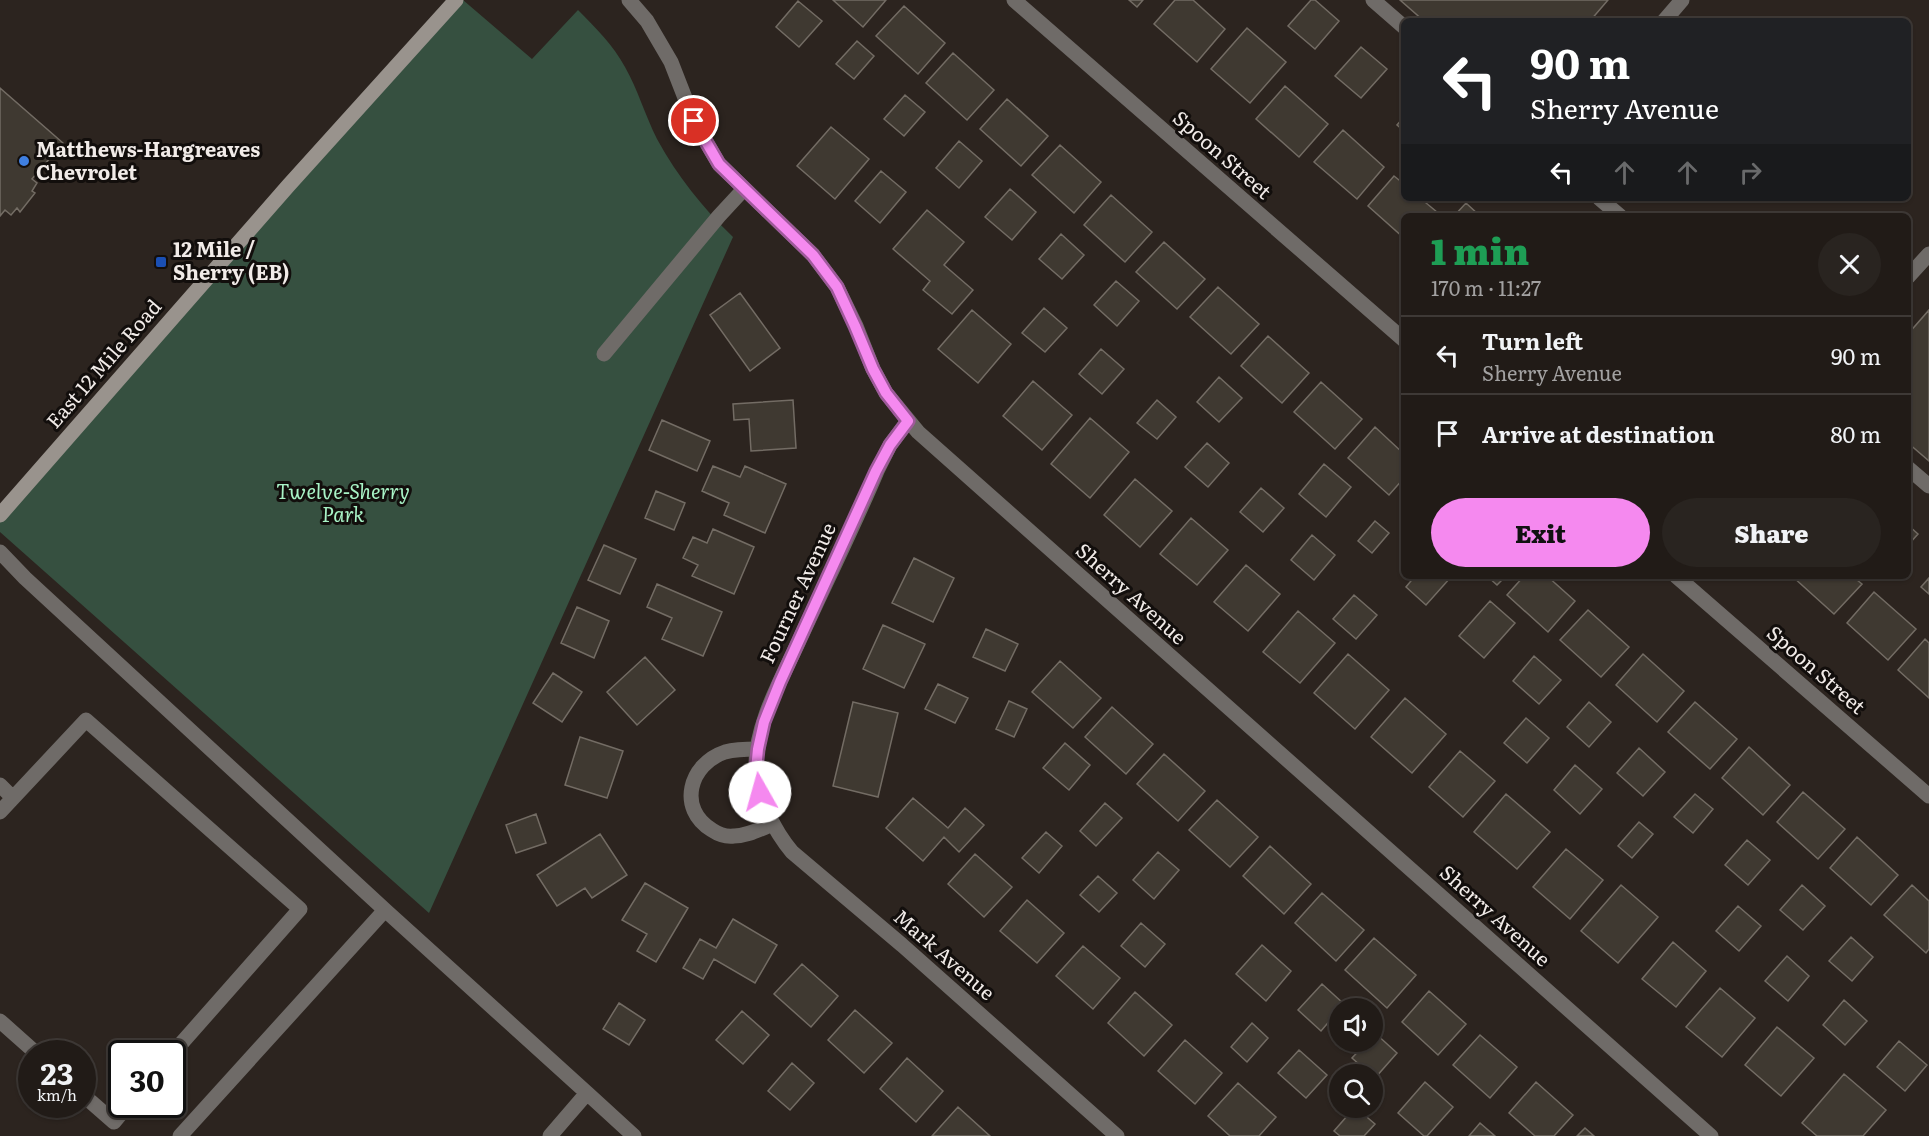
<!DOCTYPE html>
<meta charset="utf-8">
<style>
:root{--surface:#211b17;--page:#292420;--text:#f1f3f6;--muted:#a2a1a1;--line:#3e3936;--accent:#f589ef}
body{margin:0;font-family:Literata,serif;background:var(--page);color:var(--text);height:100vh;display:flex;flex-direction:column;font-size:22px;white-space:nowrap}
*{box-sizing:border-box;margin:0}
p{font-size:20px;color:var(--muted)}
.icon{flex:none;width:33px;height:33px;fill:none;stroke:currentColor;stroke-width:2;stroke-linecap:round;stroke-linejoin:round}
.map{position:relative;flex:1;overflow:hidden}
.side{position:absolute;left:1401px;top:213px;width:510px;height:366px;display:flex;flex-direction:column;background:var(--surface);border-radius:9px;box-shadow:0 2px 4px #0004,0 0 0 2px var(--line)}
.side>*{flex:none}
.hud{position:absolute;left:1401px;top:18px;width:510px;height:183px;border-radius:9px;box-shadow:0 2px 4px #0004,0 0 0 2px var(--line);background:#202124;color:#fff;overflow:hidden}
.tools{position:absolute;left:1329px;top:998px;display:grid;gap:12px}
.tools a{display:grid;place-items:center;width:54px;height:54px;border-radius:50%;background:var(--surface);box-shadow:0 2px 4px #0004,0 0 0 2px var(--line);font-size:30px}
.speed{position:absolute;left:18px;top:1040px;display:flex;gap:12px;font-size:30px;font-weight:700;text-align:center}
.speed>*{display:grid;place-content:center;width:78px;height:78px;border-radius:50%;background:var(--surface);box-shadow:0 2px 4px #0004,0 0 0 2px var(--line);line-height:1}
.speed small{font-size:15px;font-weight:400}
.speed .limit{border:3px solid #111;border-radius:9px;background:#fff;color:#111}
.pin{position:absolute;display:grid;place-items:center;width:51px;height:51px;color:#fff;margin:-26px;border:3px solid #fff;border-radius:50%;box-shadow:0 2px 6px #0007}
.me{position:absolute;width:66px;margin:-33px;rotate:353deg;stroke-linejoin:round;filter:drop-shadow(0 0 4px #0008)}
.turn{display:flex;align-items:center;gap:21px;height:126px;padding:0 30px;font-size:27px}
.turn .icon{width:78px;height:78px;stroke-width:2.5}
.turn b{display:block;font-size:42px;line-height:51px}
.lanes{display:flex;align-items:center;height:57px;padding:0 30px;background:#0003;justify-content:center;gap:30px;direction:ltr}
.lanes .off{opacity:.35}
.round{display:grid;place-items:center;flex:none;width:63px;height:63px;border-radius:32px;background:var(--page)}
.head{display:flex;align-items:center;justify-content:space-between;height:102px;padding:0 30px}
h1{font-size:36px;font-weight:800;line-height:45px;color:#1e9e55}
.button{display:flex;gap:12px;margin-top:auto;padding:12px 30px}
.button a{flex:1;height:69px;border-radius:36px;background:var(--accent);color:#111;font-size:24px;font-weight:800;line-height:69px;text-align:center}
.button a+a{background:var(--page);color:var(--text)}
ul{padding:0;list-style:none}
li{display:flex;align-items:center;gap:18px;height:78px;padding:0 30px;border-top:2px solid var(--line)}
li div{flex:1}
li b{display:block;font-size:22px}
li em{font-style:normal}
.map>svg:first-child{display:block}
.green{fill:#365040}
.building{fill:#3f3931;stroke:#736c64;stroke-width:1.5}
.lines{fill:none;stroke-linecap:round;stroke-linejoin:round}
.lane{stroke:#6f6b68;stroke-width:15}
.street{stroke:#6f6b68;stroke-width:15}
.secondary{stroke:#99938d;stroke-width:15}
.route-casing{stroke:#9f599b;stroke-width:15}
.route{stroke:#f589ef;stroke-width:10}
.shop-dot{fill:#3f7fe0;stroke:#120e0c;stroke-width:2}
.transit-dot{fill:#1a4fb4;stroke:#120e0c;stroke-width:2}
.labels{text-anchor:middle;stroke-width:6;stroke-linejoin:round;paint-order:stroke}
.poi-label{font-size:20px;font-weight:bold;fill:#f1ebe8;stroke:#120e0c;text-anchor:start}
.street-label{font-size:20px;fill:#f1ebe8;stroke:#120e0c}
.park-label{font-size:20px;font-style:italic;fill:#a8f3c6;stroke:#120e0c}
</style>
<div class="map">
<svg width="1929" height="1136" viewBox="0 0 1929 1136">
<rect width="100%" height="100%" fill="#2c241f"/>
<path class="green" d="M463,0L532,59L578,10C596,28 613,45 625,67C638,90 645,115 657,139C678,177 702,207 733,237L429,913L0,532V517Z"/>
<path class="building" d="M833,0H886L863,27Z
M1129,0H1143L1137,7Z
M1175,0H1193L1225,29L1197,62L1154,24Z
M1311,0H1315L1339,21L1315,49L1288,26Z
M1400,0H1608L1590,21H1424Z
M798,1L822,21L799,47L776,27Z
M904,6L945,43L918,74L876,36Z
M1247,28L1286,62L1250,103L1211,69Z
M857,41L874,56L854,79L836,64Z
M1361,47L1387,69L1361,98L1335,76Z
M953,53L994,90L967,120L926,83Z
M1285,86L1328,124L1299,157L1256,119Z
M0,88L63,143L32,179L37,183L32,191L35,193L20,212L17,208L11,215L5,210L0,216Z
M905,95L925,112L904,136L884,119Z
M1007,99L1048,136L1021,166L980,129Z
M1404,117V131L1397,125Z
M831,127L869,159L835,199L797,166Z
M1343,130L1384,167L1357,199L1314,162Z
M959,141L982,161L959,188L936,168Z
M1060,145L1101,182L1074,213L1032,175Z
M881,171L906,192L880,223L855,201Z
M1394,176L1404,184V198H1420L1437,212L1434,216H1404V238L1368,206Z
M1010,189L1036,212L1012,240L985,217Z
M1111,195L1152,232L1125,262L1084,225Z
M1466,203L1480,216H1454Z
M927,210L964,242L944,265L973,290L952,314L923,290L930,281L893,249Z
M1061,234L1084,255L1062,279L1039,259Z
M1164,242L1205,279L1177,309L1136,272Z
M1116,281L1139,301L1117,326L1094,305Z
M1218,287L1259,324L1231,354L1190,317Z
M740,293L780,348L750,371L710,315Z
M1044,308L1067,328L1045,352L1022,333Z
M972,310L1011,344L978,383L938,349Z
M1929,310V461L1908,443V334Z
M1268,336L1309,373L1282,403L1241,366Z
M1101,349L1124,369L1102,394L1079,374Z
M1219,377L1242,398L1219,422L1197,402Z
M1033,381L1072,415L1042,450L1003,416Z
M1321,382L1362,419L1335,449L1294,412Z
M793,400L796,448L751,451L749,419L734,420L733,404Z
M1157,400L1176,417L1157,439L1137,423Z
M1090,418L1129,452L1090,498L1051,464Z
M662,420L710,441L697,471L649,450Z
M1375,427L1404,454V478L1389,495L1348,458Z
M1207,443L1229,463L1208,487L1185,467Z
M1324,464L1351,487L1326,517L1299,494Z
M713,466L740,477L745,466L786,484L765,533L724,515L729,503L702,491Z
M1135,479L1172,511L1140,547L1104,515Z
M1261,488L1284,508L1263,532L1240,512Z
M656,491L685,503L674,530L645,518Z
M1191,518L1228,550L1197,585L1160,554Z
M1375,521L1389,533L1372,553L1358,541Z
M1908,525L1918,534L1908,545Z
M713,529L754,547L734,594L692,576L698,565L683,558L693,537L707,543Z
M1312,535L1335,555L1314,580L1291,560Z
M604,545L636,559L620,594L588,580Z
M914,558L954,578L933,622L892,603Z
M1246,565L1280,594L1248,631L1214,602Z
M1415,576H1451V577L1426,605L1406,587Z
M1487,576H1506L1497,585Z
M1524,576H1547L1575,601L1548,632L1507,595Z
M1794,576H1852L1862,584L1834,614L1793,577Z
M1929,578V594L1921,587Z
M657,584L722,612L703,656L662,639L672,618L647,607Z
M1874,592L1916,629L1888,660L1847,623Z
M1354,595L1377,615L1356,639L1333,619Z
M1490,601L1515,623L1484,658L1459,636Z
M577,607L609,621L594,658L561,643Z
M1588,610L1629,647L1601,677L1560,640Z
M1298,611L1335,643L1300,683L1263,652Z
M883,625L925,644L904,688L863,669Z
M986,629L1018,644L1005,671L973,657Z
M1925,639L1929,643V698L1898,670Z
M1348,654L1389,690L1355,729L1314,693Z
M1643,654L1684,691L1657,722L1616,685Z
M1534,656L1561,680L1539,704L1513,681Z
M645,657L675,690L637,725L607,692Z
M1060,661L1101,698L1073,728L1032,692Z
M553,673L582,692L562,722L533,703Z
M938,684L968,698L955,723L925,709Z
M1405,698L1446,734L1412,773L1371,737Z
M1009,701L1027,709L1014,737L996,729Z
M853,702L898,713L878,797L833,786Z
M1589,702L1611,722L1589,747L1567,727Z
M1695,702L1737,739L1710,769L1668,732Z
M1112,707L1153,744L1126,774L1085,737Z
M1526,718L1549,738L1527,763L1504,743Z
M580,737L623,751L607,798L565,785Z
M1065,743L1090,765L1069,790L1043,768Z
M1749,747L1790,785L1763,815L1722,778Z
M1639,748L1665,772L1643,796L1617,773Z
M1460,751L1495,781L1463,817L1429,787Z
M1164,754L1205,791L1178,821L1137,784Z
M1575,765L1602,789L1580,814L1554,790Z
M1803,792L1845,829L1818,859L1777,822Z
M1506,794L1550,832L1517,869L1474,832Z
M1695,794L1713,809L1693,833L1674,817Z
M913,798L948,828L965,808L984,825L959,852L944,837L923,861L886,828Z
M1217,800L1258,837L1230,867L1189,830Z
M1105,803L1122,818L1096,846L1080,831Z
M536,814L546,843L516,853L506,825Z
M1639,822L1653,834L1632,858L1618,846Z
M1046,832L1062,846L1039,873L1022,858Z
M600,834L627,875L592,898L585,888L557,906L537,875Z
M1857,837L1898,875L1871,905L1830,868Z
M1747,840L1770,860L1748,885L1725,865Z
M1270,846L1311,884L1284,914L1243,876Z
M1566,849L1603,880L1570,919L1533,887Z
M1158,852L1179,870L1154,899L1133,880Z
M975,854L1012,887L984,917L948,884Z
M1098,876L1117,893L1099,912L1080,895Z
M645,883L688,908L656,962L637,951L647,934L622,920Z
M1621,885L1658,917L1618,963L1581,931Z
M1802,885L1825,906L1803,930L1780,910Z
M1912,885L1929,901V949L1926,953L1884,915Z
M1322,893L1364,930L1336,961L1295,923Z
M1027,900L1064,933L1037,963L1000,931Z
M1738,906L1761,926L1739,951L1716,931Z
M733,919L777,945L755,983L714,959L703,979L683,968L700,939L716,948Z
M1141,923L1165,944L1145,967L1121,946Z
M1851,937L1873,957L1852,981L1829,961Z
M1374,938L1416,975L1387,1008L1345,970Z
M1673,942L1706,971L1676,1007L1642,979Z
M1262,945L1291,971L1266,1001L1236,974Z
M1083,946L1120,978L1093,1009L1056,976Z
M1787,956L1809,976L1788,1001L1765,981Z
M802,964L838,996L811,1027L774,994Z
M1322,984L1344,1004L1321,1031L1298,1010Z
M1720,988L1755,1018L1722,1057L1686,1027Z
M1429,991L1466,1024L1438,1055L1402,1022Z
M1135,992L1172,1025L1144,1056L1108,1023Z
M1844,1000L1867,1021L1845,1045L1823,1025Z
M619,1003L645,1020L629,1045L603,1029Z
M855,1010L892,1043L864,1073L828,1040Z
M742,1011L769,1035L743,1064L716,1040Z
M1252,1023L1268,1038L1247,1062L1231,1047Z
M1777,1027L1814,1058L1781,1096L1745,1065Z
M1375,1033L1397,1053L1375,1078L1372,1074H1370L1352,1058L1368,1041H1372V1036Z
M1480,1035L1517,1067L1490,1098L1453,1065Z
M1185,1040L1222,1073L1195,1104L1158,1071Z
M1899,1041L1927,1065L1905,1091L1877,1067Z
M1299,1050L1327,1075L1306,1098L1278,1073Z
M907,1058L943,1091L916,1122L880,1089Z
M792,1063L814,1083L790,1110L768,1091Z
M1844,1074L1886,1110L1863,1136H1817L1802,1123Z
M1425,1082L1453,1107L1427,1136H1424L1398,1113Z
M1536,1082L1573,1115L1554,1136H1535L1509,1113Z
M1238,1083L1276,1117L1259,1136H1230L1208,1116Z
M958,1107L990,1136H932Z
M1355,1107L1375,1124L1364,1136H1340L1334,1131Z
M1480,1123L1495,1136H1469Z
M1585,1128L1594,1136H1577Z"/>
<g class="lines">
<path class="lane" d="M1373,0L1404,27
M1664,21L1682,0
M1599,198L1620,216
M1908,277L1929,254
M604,354L719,216L744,189
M1908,468L1929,486
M0,552L25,578L385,910
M758,749C747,749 736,749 725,752C689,764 677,809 712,830C718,834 726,837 734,836C748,836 760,829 773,824
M0,785L13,798
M0,812L86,720L300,909L172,1054
M0,1021L36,1053
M587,1093L634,1136
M82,1094L114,1122L129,1104
M180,1136L385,910L587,1093L550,1136"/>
<path class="street" d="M629,0L647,21L671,62L694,121L719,164L813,255L837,287L856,326L873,369L886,393L918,432L1711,1136
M1014,0L1404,340
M908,421L890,445L877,471C853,528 825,584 799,641C782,678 754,727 756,769C758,799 774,830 792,852L902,945L1117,1136
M1676,576L1929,796"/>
<path class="secondary" d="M0,515L288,186L456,0"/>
</g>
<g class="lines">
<defs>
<path id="route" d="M694,121L719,164L813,255L837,287L855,326L873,369L886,393L908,421L890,445L876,471L780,682L764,722L758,749L756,770L760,792"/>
</defs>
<use href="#route" class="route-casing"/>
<use href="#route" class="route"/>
</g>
<circle class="shop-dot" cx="24" cy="161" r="6"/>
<rect class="transit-dot" x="155" y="256" width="12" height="12" rx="3"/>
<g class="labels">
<g class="poi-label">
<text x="36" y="157">Matthews-Hargreaves<tspan x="36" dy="23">Chevrolet</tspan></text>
<text x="173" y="257">12 Mile /<tspan x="173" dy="23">Sherry (EB)</tspan></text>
</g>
<g class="street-label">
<text transform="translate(1222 155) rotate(41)" y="7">Spoon Street</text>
<text transform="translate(104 364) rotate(-49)" y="7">East 12 Mile Road</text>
<text transform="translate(798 593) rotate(-65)" y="7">Fourner Avenue</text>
<text transform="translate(1131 594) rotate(42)" y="7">Sherry Avenue</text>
<text transform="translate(1816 670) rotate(41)" y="7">Spoon Street</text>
<text transform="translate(1495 916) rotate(42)" y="7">Sherry Avenue</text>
<text transform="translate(944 955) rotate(41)" y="7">Mark Avenue</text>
</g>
<g class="park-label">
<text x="343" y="499">Twelve-Sherry<tspan x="343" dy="23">Park</tspan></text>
</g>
</g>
</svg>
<div class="tools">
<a><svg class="icon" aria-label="sound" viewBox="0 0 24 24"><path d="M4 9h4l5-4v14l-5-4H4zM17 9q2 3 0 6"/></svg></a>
<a><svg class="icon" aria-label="search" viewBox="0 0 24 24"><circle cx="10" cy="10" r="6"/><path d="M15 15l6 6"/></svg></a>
</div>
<div class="speed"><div>23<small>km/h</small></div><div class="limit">30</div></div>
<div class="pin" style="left:694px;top:121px;background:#d93025"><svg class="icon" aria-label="arrive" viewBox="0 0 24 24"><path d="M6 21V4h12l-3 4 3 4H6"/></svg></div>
<svg class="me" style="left:760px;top:792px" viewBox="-20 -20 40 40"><circle r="19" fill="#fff"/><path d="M0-13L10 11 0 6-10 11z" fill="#f589ef"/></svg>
<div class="hud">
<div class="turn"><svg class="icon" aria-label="left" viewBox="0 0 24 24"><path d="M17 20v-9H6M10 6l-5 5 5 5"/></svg><div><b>90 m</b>Sherry Avenue</div></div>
<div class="lanes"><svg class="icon" aria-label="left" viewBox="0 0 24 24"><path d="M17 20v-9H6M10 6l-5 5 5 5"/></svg><svg class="icon off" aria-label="ahead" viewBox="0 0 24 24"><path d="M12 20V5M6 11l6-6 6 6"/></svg><svg class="icon off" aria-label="ahead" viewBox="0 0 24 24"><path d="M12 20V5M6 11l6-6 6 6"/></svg><svg class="icon off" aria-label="right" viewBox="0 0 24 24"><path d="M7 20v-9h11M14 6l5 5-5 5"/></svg></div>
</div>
<section class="side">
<div class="head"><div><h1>1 min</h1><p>170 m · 11:27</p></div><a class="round"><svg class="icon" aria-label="close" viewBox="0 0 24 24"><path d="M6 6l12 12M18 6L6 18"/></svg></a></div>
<ul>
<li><svg class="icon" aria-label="left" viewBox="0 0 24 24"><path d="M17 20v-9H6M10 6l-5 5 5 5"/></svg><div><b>Turn left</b><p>Sherry Avenue</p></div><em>90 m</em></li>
<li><svg class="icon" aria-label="arrive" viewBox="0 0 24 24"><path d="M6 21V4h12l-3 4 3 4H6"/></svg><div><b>Arrive at destination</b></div><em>80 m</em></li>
</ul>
<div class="button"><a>Exit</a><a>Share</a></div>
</section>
</div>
